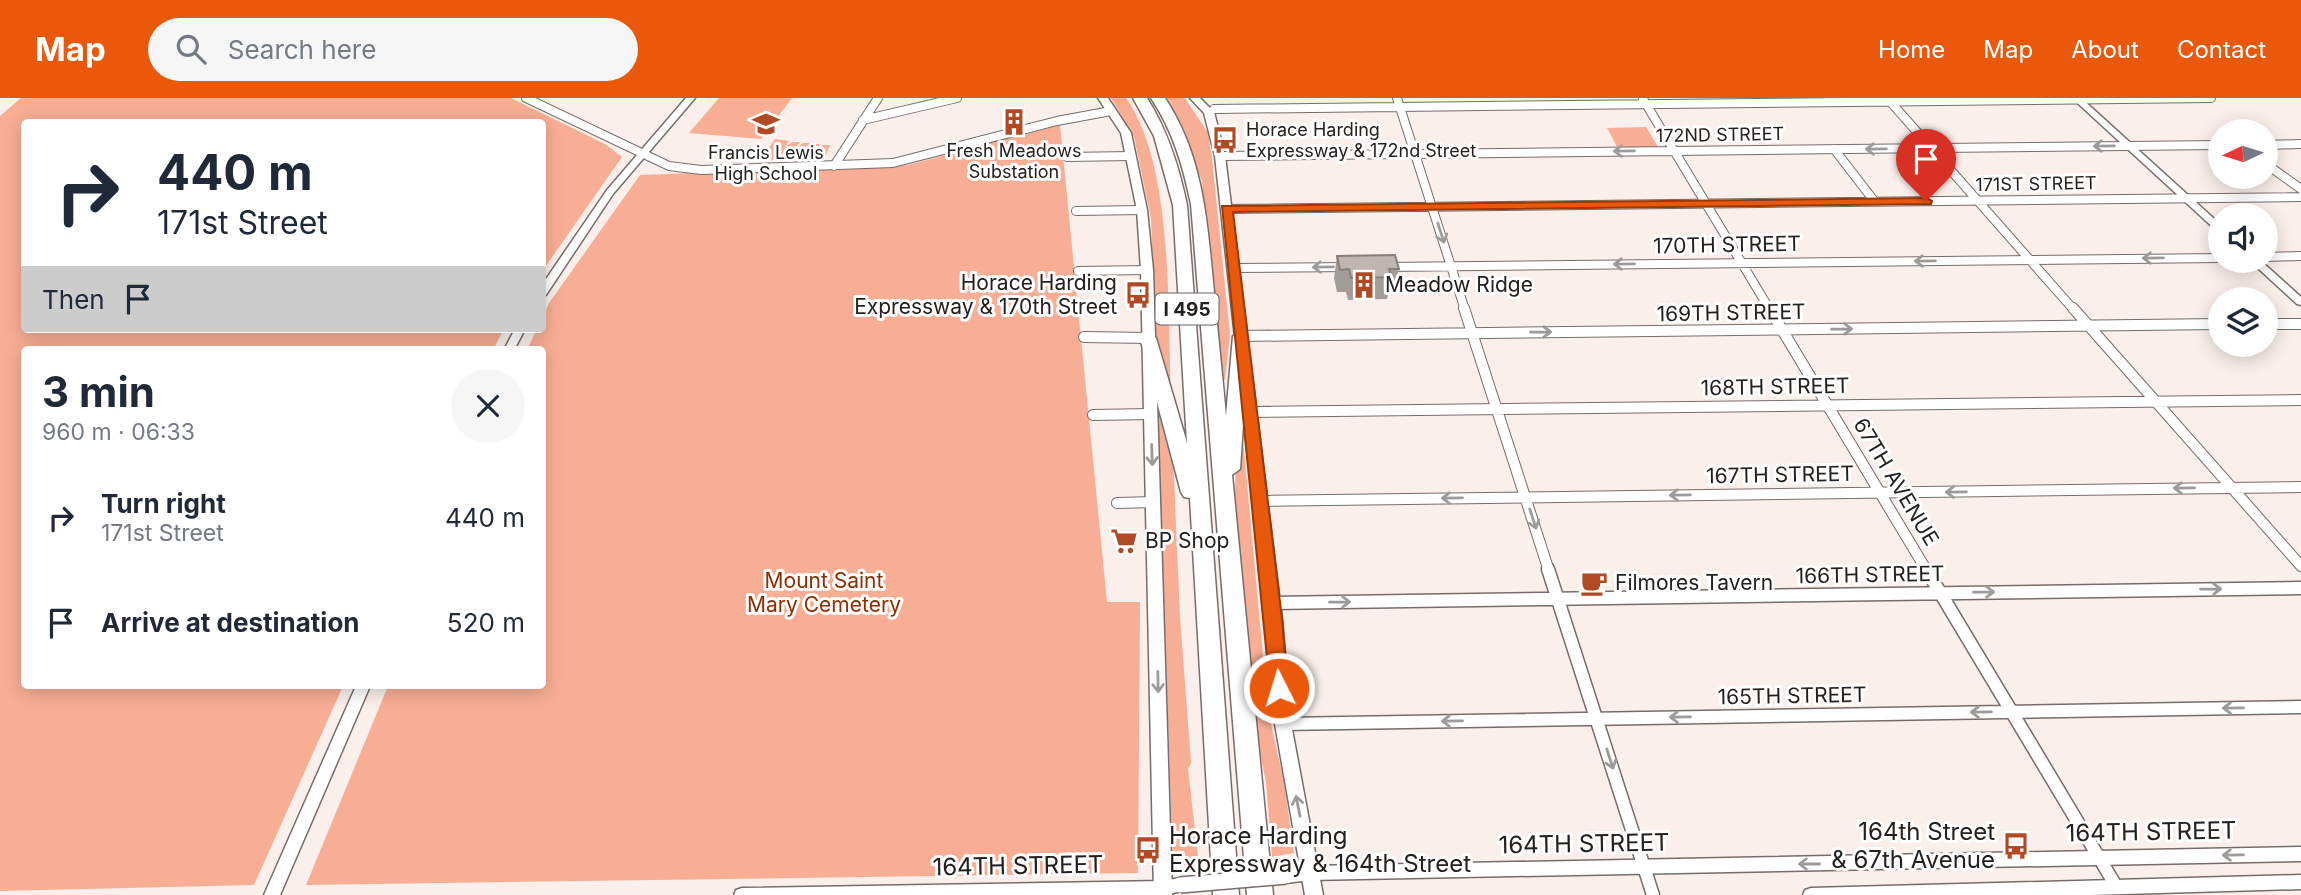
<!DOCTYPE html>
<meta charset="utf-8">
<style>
:root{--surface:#fff;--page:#f6f6f7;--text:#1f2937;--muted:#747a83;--accent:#ea580c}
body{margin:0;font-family:Inter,sans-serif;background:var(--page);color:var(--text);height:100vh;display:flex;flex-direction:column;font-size:26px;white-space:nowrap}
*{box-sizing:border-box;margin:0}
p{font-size:23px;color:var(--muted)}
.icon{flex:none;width:38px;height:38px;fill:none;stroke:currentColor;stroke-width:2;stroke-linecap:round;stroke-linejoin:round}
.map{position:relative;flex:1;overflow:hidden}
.sheet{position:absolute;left:21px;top:248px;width:525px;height:343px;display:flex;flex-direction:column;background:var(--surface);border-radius:7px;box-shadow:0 4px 18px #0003}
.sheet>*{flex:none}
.top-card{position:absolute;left:21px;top:21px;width:525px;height:214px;border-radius:7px;box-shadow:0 4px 18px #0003;background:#fff;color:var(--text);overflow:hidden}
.needle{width:46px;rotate:266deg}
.buttons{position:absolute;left:2208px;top:21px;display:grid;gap:14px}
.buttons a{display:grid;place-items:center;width:70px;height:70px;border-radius:50%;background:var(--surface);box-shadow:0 4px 18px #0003;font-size:35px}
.pin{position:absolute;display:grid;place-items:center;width:60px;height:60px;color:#fff;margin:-72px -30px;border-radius:50% 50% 50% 0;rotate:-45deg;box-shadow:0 0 7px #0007}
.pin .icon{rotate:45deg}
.me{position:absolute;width:77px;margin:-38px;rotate:355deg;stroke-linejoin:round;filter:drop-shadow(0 0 5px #0008)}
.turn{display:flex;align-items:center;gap:24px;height:147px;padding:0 21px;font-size:32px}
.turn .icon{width:91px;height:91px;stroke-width:2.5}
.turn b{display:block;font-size:49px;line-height:60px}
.then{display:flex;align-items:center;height:66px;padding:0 21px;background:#0003;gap:14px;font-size:26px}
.round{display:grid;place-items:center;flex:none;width:74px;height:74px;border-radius:37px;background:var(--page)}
.overview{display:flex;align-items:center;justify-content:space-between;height:119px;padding:0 21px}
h1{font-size:42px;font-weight:700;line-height:52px}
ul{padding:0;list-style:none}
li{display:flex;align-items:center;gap:21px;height:105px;padding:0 21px}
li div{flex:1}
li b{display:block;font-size:26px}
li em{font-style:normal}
header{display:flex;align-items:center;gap:42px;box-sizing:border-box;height:98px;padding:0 35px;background:var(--accent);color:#fff}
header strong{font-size:33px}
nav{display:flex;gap:38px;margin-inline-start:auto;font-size:24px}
.search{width:490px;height:63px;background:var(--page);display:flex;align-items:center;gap:18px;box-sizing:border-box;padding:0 24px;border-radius:38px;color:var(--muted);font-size:26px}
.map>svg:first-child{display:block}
.green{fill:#f8ae95}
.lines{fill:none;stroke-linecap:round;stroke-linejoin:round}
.minor-far2-casing{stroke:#766d6a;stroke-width:10}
.minor-far1-casing{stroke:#766d6a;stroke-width:12}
.minor-casing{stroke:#766d6a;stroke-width:15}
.tertiary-casing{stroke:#766d6a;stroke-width:3}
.secondary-casing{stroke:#766d6a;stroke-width:3}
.motorway-casing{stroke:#766d6a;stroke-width:3}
.minor-far2{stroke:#fff;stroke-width:8}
.minor-far1{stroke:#fff;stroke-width:10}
.minor{stroke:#fff;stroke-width:12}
.tertiary{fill:#fff;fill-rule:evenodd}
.secondary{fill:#fff;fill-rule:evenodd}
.motorway{fill:#fff;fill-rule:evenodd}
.tertiary-bridge-casing{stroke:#766d6a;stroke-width:18;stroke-linecap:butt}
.tertiary-bridge{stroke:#fff;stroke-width:15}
.wall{fill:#a49c98}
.building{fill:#bfb5b1;stroke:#867f7c;stroke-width:2}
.oneway{stroke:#9c9b9a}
.route{fill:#ea580c;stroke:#983908;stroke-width:2}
.labels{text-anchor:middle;stroke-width:6;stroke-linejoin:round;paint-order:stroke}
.far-poi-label{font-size:18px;fill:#24201e;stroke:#fff}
.far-street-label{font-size:18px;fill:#24201e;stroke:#fff}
.shield{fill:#fff;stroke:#666362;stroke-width:2}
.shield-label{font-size:19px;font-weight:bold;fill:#24201e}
.street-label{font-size:21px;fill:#24201e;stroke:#fff}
.poi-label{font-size:21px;fill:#24201e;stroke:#fff;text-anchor:start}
.park-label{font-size:21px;fill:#8f2e00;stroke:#fff}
.near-poi-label{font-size:24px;fill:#24201e;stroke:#fff;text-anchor:end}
.near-street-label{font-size:24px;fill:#24201e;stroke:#fff}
</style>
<header>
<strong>Map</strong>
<div class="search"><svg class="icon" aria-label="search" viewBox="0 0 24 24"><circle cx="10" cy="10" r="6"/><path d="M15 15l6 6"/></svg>Search here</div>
<nav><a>Home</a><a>Map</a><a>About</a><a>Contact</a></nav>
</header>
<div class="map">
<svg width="2301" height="797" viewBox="0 0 2301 797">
<rect width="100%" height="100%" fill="#faefeb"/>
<path class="green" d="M21,0H511L605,46L622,59L543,172L542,24H24V231H504L493,252H24V588H343L254,787L0,793V18Z
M719,0H792L761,41L689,35Z
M1111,0H1126C1174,68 1167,211 1171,295L1155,234L1151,121L1134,39Z
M1167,0H1185L1208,35L1212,60L1230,237L1225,281L1221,286L1202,83L1178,20Z
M1060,27L1107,504H1140L1138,775L306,787L388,588H542V252H527L537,231H542L543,219L549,205L640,77L908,67Z
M1646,29L1658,49H1617L1607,30Z
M775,41L789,43L784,50L792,44H800L795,51L803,45H810L806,52L813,46H820L816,53L823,47H830L825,60L760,62Z
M1157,297L1173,357L1180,519L1191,665L1188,671L1199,767L1173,768Z
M1243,342L1268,612L1284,684L1294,755L1272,759L1266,684L1257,642L1234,412L1237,343Z"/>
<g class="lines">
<defs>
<path id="minor-far2" d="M526,0L669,68L701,72L893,65L1057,23L1111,13
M1397,0L1465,212
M1643,1L1770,212
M1888,1L2074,212
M1214,11L2211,0
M863,22L957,0
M2266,47L2301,46
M1834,51L1875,104
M1220,58L2221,47
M1067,59L1131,58
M2266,66L2301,91
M834,68L878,0
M1226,111L2301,99
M1076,113L1142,112
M2266,159L2301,158
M1384,169L2221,160
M1233,170L1350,169
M1078,173L1147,172"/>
<path id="minor-far1" d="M1464,210L1549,473
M1769,210L1927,473
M2073,210L2301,468
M2266,226H2301
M1241,238L2221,226
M1084,239L1148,240
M1250,314L2301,302
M1093,317L1151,316
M1260,403L2301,389
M1117,405L1154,404"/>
<path id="minor" d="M1548,471L1653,797
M1926,471L2116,788
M1272,505L2301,490
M1283,626L2301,609"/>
<path id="tertiary" d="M686,0H695L613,96L546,197L542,198V187L607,92Z
M2072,0H2081L2221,127V135L2218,134Z
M2250,163H2261L2301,199V207L2297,206Z
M515,231H525L514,252H504Z
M356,588H370L280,797H264Z
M2301,749V763L1310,782L1286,785L1280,783L1278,778L1280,773L1310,768Z
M2301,777V791L2090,797H1803L1805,792L1811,790Z
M1180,780L1186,782L1188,787L1186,792L1165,797H734L736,792L742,790L1163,783Z"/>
<path id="secondary" d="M1098,0H1108L1131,35L1147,112L1153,172L1172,797H1154L1141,172L1137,112L1121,35Z
M1190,0H1200L1214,14L1225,58L1282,521L1291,626L1323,797H1305L1275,626L1266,521L1215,58L1204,15Z"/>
<path id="motorway" d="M1133,0H1147C1168,33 1179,69 1187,107L1239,797H1213L1190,400L1184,399L1181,394L1140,240L1148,235L1156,240L1187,345L1173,107L1154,38Z
M1151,0H1165C1202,56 1207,119 1213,184C1217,229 1222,273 1226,318L1233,238L1241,233L1249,238L1240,371L1232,377L1273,797H1247L1191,106C1183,68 1173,33 1151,0Z"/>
</defs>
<use href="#minor-far2" class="minor-far2-casing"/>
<use href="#minor-far1" class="minor-far1-casing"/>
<use href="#minor" class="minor-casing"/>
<use href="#tertiary" class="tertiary-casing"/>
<use href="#secondary" class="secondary-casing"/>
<use href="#motorway" class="motorway-casing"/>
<use href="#minor-far2" class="minor-far2"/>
<use href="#minor-far1" class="minor-far1"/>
<use href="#minor" class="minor"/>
<use href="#tertiary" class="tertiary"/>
<use href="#secondary" class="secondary"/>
<use href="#motorway" class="motorway"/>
<defs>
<path id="tertiary-bridge" d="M1180,787L1286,778"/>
</defs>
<use href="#tertiary-bridge" class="tertiary-bridge-casing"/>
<use href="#tertiary-bridge" class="tertiary-bridge"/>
</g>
<path class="wall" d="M1337,158L1399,171L1395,193H1389L1387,201L1348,202L1346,194H1337L1334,180Z"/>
<path class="building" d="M1395,157L1399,171H1389L1391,179L1351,180L1349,171L1340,172L1337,158Z"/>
<defs><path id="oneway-shaft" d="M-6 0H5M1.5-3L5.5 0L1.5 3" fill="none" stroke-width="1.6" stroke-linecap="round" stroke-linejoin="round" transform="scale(1.75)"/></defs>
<g class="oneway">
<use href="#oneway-shaft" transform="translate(2104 48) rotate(179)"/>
<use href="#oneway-shaft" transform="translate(1876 51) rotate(179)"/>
<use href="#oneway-shaft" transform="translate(1624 53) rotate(179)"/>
<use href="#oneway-shaft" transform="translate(1441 135) rotate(72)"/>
<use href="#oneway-shaft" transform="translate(2153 160) rotate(179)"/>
<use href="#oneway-shaft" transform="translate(1925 163) rotate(179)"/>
<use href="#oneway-shaft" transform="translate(1624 166) rotate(179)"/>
<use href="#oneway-shaft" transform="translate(1323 169) rotate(179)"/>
<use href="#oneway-shaft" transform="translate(1842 231) rotate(-1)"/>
<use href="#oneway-shaft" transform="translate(1541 234) rotate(-1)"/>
<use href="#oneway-shaft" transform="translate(1152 357) rotate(88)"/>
<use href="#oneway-shaft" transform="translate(2184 390) rotate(179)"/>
<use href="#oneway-shaft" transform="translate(1956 394) rotate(179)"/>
<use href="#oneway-shaft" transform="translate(1680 397) rotate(179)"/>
<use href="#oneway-shaft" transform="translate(1452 400) rotate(179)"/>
<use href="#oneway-shaft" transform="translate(1533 421) rotate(72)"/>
<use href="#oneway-shaft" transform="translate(2211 491) rotate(-1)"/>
<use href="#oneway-shaft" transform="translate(1984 494) rotate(-1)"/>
<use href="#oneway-shaft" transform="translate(1340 504) rotate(-1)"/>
<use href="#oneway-shaft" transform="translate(1158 584) rotate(89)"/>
<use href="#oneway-shaft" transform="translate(2233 610) rotate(179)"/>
<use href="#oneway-shaft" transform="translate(1981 614) rotate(179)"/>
<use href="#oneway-shaft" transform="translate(1680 619) rotate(179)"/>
<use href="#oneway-shaft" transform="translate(1452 623) rotate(179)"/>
<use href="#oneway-shaft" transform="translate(1610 661) rotate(72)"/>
<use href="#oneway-shaft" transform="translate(1298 708) rotate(-101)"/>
<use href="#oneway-shaft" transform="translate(2233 757) rotate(179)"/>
<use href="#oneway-shaft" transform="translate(1809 766) rotate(-180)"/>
</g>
<path class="route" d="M1926,100L1932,103L1931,106L1233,114L1282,521L1288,590L1285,595L1279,597L1272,595L1270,590L1222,108Z"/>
<defs>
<symbol id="building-bare" viewBox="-9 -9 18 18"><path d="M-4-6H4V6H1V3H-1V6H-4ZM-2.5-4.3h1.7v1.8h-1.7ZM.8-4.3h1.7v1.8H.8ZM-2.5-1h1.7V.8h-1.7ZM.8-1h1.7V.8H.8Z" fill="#b14a24" stroke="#fff" stroke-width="2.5" paint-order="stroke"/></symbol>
<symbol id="school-bare" viewBox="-9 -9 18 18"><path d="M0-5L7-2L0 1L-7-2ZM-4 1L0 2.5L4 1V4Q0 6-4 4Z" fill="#b14a24" stroke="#fff" stroke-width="2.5" paint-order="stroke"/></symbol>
<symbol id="bus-bare" viewBox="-9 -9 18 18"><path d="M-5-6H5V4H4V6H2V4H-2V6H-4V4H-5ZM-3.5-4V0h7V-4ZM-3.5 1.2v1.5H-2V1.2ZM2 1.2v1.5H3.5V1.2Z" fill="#b14a24" stroke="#fff" stroke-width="2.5" paint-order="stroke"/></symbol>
<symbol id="supermarket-bare" viewBox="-9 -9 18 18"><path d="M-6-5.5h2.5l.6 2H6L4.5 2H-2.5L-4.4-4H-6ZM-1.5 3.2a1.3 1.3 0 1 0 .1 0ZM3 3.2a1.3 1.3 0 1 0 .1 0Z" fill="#b14a24" stroke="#fff" stroke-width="2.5" paint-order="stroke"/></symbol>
<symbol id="cafe-bare" viewBox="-9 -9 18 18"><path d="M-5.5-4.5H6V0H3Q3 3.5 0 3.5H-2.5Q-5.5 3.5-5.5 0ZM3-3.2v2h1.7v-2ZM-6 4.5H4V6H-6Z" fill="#b14a24" stroke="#fff" stroke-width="2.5" paint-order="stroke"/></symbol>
</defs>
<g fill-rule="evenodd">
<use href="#building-bare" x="995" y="5" width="38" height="38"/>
<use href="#school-bare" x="747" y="7" width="38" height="38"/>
<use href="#bus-bare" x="1206" y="23" width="38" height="38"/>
<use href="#building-bare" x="1345" y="168" width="38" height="38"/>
<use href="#bus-bare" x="1119" y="178" width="38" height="38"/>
<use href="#supermarket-bare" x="1105" y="424" width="38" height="38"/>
<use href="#cafe-bare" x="1575" y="466" width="38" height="38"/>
<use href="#bus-bare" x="1997" y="729" width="38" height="38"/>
<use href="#bus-bare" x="1129" y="733" width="38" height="38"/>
</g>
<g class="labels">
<g class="far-poi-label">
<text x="1246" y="38" text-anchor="start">Horace Harding<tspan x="1246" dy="21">Expressway &amp; 172nd Street</tspan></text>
<text x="1014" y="59">Fresh Meadows<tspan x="1014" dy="21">Substation</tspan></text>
<text x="766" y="61">Francis Lewis<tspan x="766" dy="21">High School</tspan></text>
</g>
<g class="far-street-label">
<text transform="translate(1720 37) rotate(-1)" y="6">172ND STREET</text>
<text transform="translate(2036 86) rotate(-1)" y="6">171ST STREET</text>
</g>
<rect class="shield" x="1155.5" y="195.5" width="63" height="31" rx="5"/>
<g class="shield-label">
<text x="1187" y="218">I 495</text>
</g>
<g class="street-label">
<text transform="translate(1727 147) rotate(-1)" y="7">170TH STREET</text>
<text transform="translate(1731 215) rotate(-1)" y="7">169TH STREET</text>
<text transform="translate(1775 289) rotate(-1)" y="7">168TH STREET</text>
<text transform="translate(1780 377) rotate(-1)" y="7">167TH STREET</text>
<text transform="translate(1896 384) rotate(59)" y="7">67TH AVENUE</text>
<text transform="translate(1870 477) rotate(-1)" y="7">166TH STREET</text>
<text transform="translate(1792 598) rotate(-1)" y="7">165TH STREET</text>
</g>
<g class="poi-label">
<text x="1117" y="192" text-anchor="end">Horace Harding<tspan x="1117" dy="24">Expressway &amp; 170th Street</tspan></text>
<text x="1385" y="194">Meadow Ridge</text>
<text x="1145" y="450">BP Shop</text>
<text x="1615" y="492">Filmores Tavern</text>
</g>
<g class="park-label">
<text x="824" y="490">Mount Saint<tspan x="824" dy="24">Mary Cemetery</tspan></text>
</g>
<g class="near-poi-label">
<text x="1995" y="742">164th Street<tspan x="1995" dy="28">&amp; 67th Avenue</tspan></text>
<text x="1169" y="746" text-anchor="start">Horace Harding<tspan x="1169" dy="28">Expressway &amp; 164th Street</tspan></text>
</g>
<g class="near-street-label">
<text transform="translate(2151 734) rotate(-1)" y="8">164TH STREET</text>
<text transform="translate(1584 746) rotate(-1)" y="8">164TH STREET</text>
<text transform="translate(1018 768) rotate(-1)" y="8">164TH STREET</text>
</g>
</g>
</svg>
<div class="buttons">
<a><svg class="needle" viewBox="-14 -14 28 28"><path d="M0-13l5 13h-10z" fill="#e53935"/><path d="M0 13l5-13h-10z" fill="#747a83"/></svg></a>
<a><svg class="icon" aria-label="sound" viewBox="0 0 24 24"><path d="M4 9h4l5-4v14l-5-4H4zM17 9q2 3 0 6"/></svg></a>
<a><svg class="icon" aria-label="layers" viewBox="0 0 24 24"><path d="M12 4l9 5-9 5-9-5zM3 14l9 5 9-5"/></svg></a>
</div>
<div class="pin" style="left:1926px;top:103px;background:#d93025"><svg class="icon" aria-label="arrive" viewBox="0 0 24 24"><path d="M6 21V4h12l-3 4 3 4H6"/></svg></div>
<svg class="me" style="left:1279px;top:590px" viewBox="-20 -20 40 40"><circle r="17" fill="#ea580c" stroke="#fff" stroke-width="3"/><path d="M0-11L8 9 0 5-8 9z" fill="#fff"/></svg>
<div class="top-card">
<div class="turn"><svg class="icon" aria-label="right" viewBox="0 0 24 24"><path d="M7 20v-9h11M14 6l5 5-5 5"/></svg><div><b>440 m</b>171st Street</div></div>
<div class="then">Then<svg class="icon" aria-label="arrive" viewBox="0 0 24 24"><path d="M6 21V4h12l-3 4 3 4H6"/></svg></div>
</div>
<section class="sheet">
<div class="overview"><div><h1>3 min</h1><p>960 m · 06:33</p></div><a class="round"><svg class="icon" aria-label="close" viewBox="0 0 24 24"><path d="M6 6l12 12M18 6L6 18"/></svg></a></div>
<ul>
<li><svg class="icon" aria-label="right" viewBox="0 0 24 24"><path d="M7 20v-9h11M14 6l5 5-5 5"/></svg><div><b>Turn right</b><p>171st Street</p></div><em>440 m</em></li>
<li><svg class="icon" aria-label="arrive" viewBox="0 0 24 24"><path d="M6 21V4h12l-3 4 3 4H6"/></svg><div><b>Arrive at destination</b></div><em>520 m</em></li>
</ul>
</section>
</div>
